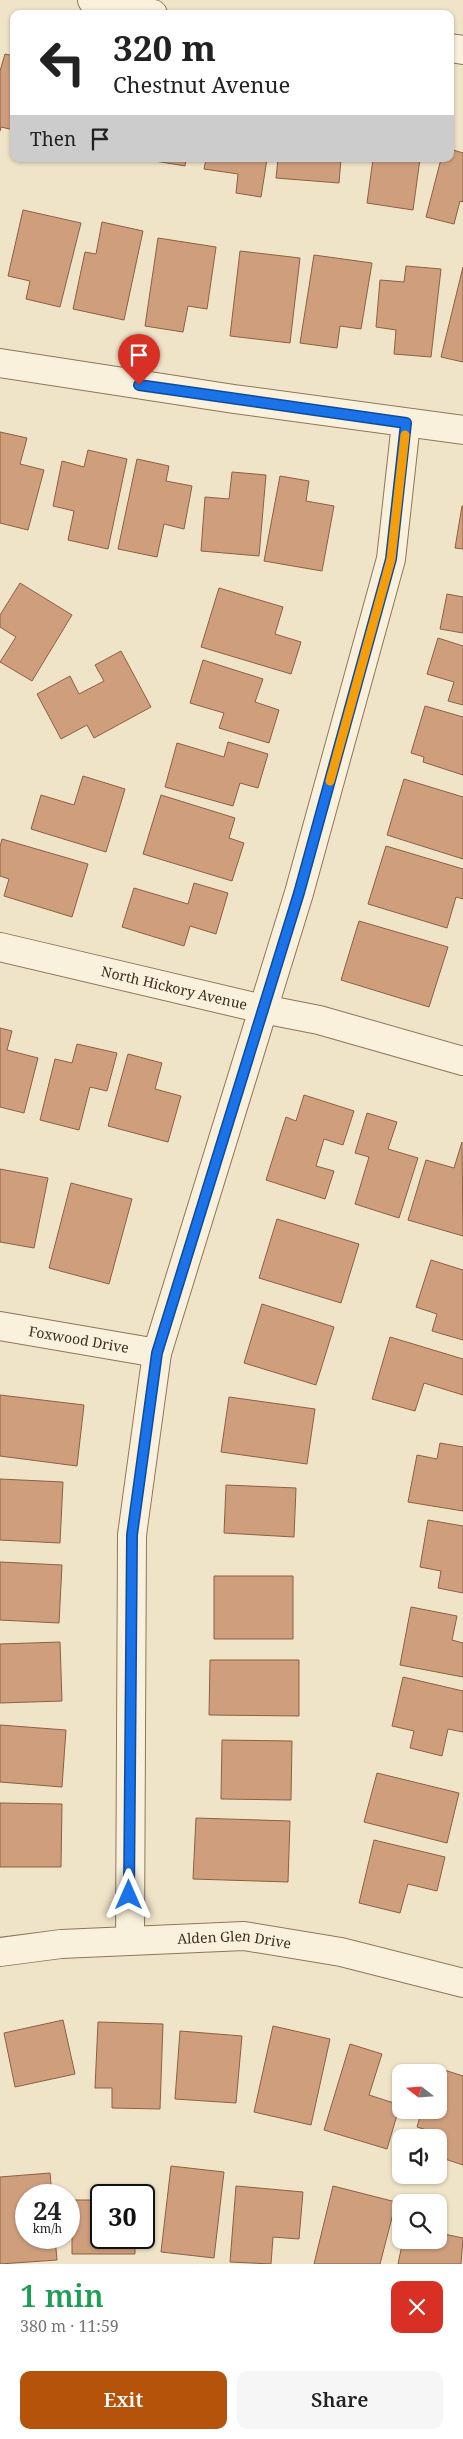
<!DOCTYPE html>
<meta charset="utf-8">
<style>
:root{--surface:#fff;--page:#f6f6f6;--text:#222;--muted:#767676;--accent:#b45309}
body{margin:0;font-family:"Noto Serif",serif;background:var(--page);color:var(--text);height:100vh;display:flex;flex-direction:column;font-size:19px;white-space:nowrap}
*{box-sizing:border-box;margin:0}
p{font-size:16px;color:var(--muted)}
.icon{flex:none;width:28px;height:28px;fill:none;stroke:currentColor;stroke-width:2;stroke-linecap:round;stroke-linejoin:round}
.map{position:relative;height:2264px;overflow:hidden}
.details{display:flex;flex-direction:column;background:var(--surface);flex:1}
.details>*{flex:none}
.hud{position:absolute;left:10px;top:10px;width:444px;height:152px;border-radius:10px;box-shadow:0 1px 4px #0004;background:#fff;color:var(--text);overflow:hidden}
.needle{width:32px;rotate:287deg}
.controls{position:absolute;left:392px;top:2064px;display:grid;gap:10px}
.controls a{display:grid;place-items:center;width:55px;height:55px;border-radius:10px;background:var(--surface);box-shadow:0 1px 4px #0004;font-size:25px}
.speed{position:absolute;left:15px;top:2184px;display:flex;gap:10px;font-size:25px;font-weight:700;text-align:center}
.speed>*{display:grid;place-content:center;width:65px;height:65px;border-radius:50%;background:var(--surface);box-shadow:0 1px 4px #0004;line-height:1}
.speed small{font-size:12px;font-weight:400}
.speed .limit{border:2px solid #111;border-radius:8px;background:#fff;color:#111}
.pin{position:absolute;display:grid;place-items:center;width:42px;height:42px;color:#fff;margin:-51px -21px;border-radius:50% 50% 50% 0;rotate:-45deg;box-shadow:0 0 5px #0007}
.pin .icon{rotate:45deg}
.me{position:absolute;width:55px;margin:-28px;rotate:0deg;stroke-linejoin:round;filter:drop-shadow(0 0 4px #0008)}
.turn{display:flex;align-items:center;gap:18px;height:105px;padding:0 20px;font-size:22px}
.turn .icon{width:65px;height:65px;stroke-width:2.5}
.turn b{display:block;font-size:35px;line-height:42px}
.then{display:flex;align-items:center;height:48px;padding:0 20px;background:#0003;gap:10px;font-size:19px}
.round{display:grid;place-items:center;flex:none;width:52px;height:52px;border-radius:10px;background:var(--page)}
.head{display:flex;align-items:center;justify-content:space-between;height:85px;padding:0 20px}
h1{font-size:30px;font-weight:600;line-height:38px;color:#1e9e55}
.cta{display:flex;gap:10px;margin-top:auto;padding:10px 20px}
.cta a{flex:1;height:58px;border-radius:10px;background:var(--accent);color:#fff;font-size:20px;font-weight:600;line-height:58px;text-align:center}
.cta a+a{background:var(--page);color:var(--text)}
.map>svg:first-child{display:block}
.building{fill:#cf9f7d;stroke:#8d5f41}
.lines{fill:none;stroke-linecap:round;stroke-linejoin:round}
.minor-casing{stroke:#8d765c;stroke-width:30}
.minor{stroke:#faf1dc;stroke-width:28}
.route-casing{stroke:#114b97;stroke-width:12}
.route{stroke:#1a73e8;stroke-width:9}
.slow{stroke:#f59e0b;stroke-width:9}
.labels{text-anchor:middle;stroke-width:4.5;stroke-linejoin:round;paint-order:stroke}
.street-label{font-size:14px;fill:#3d2e20;stroke:#f7eed8}
</style>
<div class="map">
<svg width="463" height="2264" viewBox="0 0 463 2264">
<rect width="100%" height="100%" fill="#f0e4c8"/>
<path class="building" d="M5,54L14,56V130L1,127L0,131V71Z
M450,149L463,153V202L460,201L454,224L426,217L441,159H450Z
M143,159H186L185,166Z
M206,159H267L261,197L236,193L238,174L204,169Z
M278,159H341L339,183L276,178Z
M373,159H420L413,210L367,203Z
M23,210L81,223L60,307L26,299L30,281L8,276Z
M102,222L143,231L124,320L73,309L85,252L96,254Z
M158,238L216,247L207,309L188,306L183,332L145,326Z
M240,251L300,258L290,343L230,336Z
M314,255L372,263L361,329L340,326L337,348L300,343Z
M406,266L441,269L431,357L394,354L396,330L376,327L380,280L404,282Z
M463,267V362L441,357Z
M0,432L27,438L20,464L44,470L28,530L0,523Z
M88,450L127,459L108,549L68,540L74,511L53,506L62,461L84,467Z
M137,459L169,466L166,481L192,486L184,529L164,524L157,557L118,549Z
M232,472L266,475L259,556L201,551L205,497L229,499Z
M280,476L309,481L306,501L334,506L322,571L264,561Z
M462,506H463V549L455,548Z
M20,583L72,615L32,681L0,662L16,637L0,627V615Z
M219,588L283,607L275,634L301,642L291,674L201,647Z
M447,594L463,597V633L440,629Z
M438,638L463,646V705L448,701L454,682L427,674Z
M121,651L151,707L94,738L87,725L61,739L37,694L70,676L79,694L104,681L95,665Z
M203,660L263,679L255,702L279,710L269,743L219,728L224,713L190,703Z
M425,706L463,717V775L423,762L424,757L411,753Z
M228,742L268,754L258,788L240,783L233,806L165,787L177,743L224,757Z
M83,776L125,789L106,852L31,829L41,795L74,805Z
M404,779L463,797V859L387,835Z
M161,795L235,818L229,838L244,843L232,881L143,854Z
M2,839L88,864L72,917L4,896L9,879L0,876V847Z
M386,846L463,869V899L456,897L447,928L368,904Z
M194,883L228,893L216,934L190,926L184,946L122,927L134,888L188,904Z
M359,921L448,947L429,1007L341,980Z
M0,1028L12,1031L7,1050L38,1058L24,1113L0,1107Z
M77,1044L117,1053L107,1091L90,1087L79,1130L40,1120L55,1059L72,1063Z
M128,1054L162,1063L155,1089L181,1096L168,1142L108,1126Z
M304,1095L354,1111L343,1145L324,1139L316,1166L334,1171L325,1199L266,1180L286,1117L296,1121Z
M367,1113L397,1122L388,1149L418,1158L399,1218L355,1204L369,1157L355,1153Z
M462,1142L463,1236L408,1220L426,1160L454,1168Z
M0,1169L48,1178L34,1248L0,1242Z
M71,1183L132,1199L109,1284L49,1268Z
M277,1219L359,1244L341,1303L259,1278Z
M431,1260L463,1270V1340L432,1331L437,1314L416,1307Z
M262,1304L334,1327L316,1385L244,1363Z
M390,1337L463,1359V1395L424,1383L415,1411L372,1399Z
M0,1395L84,1405L77,1466L0,1456Z
M229,1397L315,1409L307,1464L221,1452Z
M440,1443L463,1447V1511L408,1502L417,1455L437,1459Z
M0,1479L63,1482L60,1543L0,1540Z
M226,1485L296,1488L294,1537L224,1533Z
M428,1520L463,1526V1593L438,1588L441,1571L420,1567Z
M0,1562L62,1565L59,1623L0,1620Z
M214,1576H293V1639H214Z
M411,1607L457,1616L452,1640L463,1643V1677L400,1665Z
M60,1642L62,1701L0,1703V1644Z
M210,1660H299V1716L209,1715Z
M403,1677L463,1691V1732L448,1729L442,1756L410,1748L414,1731L392,1726Z
M0,1725L66,1730L62,1787L0,1782Z
M222,1740L292,1741L291,1800L221,1799Z
M377,1773L459,1793L447,1843L364,1822Z
M0,1803L62,1804L61,1867H0Z
M196,1818L290,1821L288,1882L193,1879Z
M374,1840L445,1857L437,1891L408,1884L400,1913L359,1903Z
M63,2020L75,2074L15,2087L4,2033Z
M98,2022L163,2024L160,2109L112,2108V2088H95Z
M273,2026L330,2039L311,2125L254,2112Z
M180,2031L242,2036L236,2103L175,2099Z
M350,2044L382,2054L369,2095L400,2105L387,2149L324,2130Z
M435,2067L463,2076V2165L439,2157V2138H427L430,2131L417,2127L422,2110H439V2072H433Z
M171,2166L224,2172L214,2258L161,2252Z
M50,2173L52,2195H26V2238H55L57,2260L0,2264V2177Z
M236,2186L303,2192L299,2239L273,2237L271,2264L230,2262Z
M333,2186L396,2202L380,2264H314Z
M72,2200H101V2238H135V2254H72Z
M439,2233L463,2238L461,2264H398L403,2240H439Z"/>
<g class="lines">
<defs>
<g id="minor">
<path d="M92,0L153,14"/>
<path d="M450,48L463,50"/>
<path d="M0,363L234,399L463,430"/>
<path id="s1" d="M0,947L263,1009L319,1020L463,1061"/>
<path id="s2" d="M0,1326L157,1353"/>
<path d="M130,1940L132,1535L157,1353L299,893L391,559L406,423"/>
<path id="s3" d="M0,1952L61,1944L244,1936L341,1952L463,1983"/>
</g>
</defs>
<use href="#minor" class="minor-casing"/>
<use href="#minor" class="minor"/>
</g>
<g class="lines">
<defs>
<path id="route" d="M129,1895L132,1535L157,1353L299,893L391,559L406,423L139,385"/>
</defs>
<use href="#route" class="route-casing"/>
<use href="#route" class="route"/>
<path class="slow" d="M330,781L391,559L405,435"/>
</g>
<g class="labels">
<g class="street-label">
<text dy="5" stroke="none"><textPath href="#s1" startOffset="179">North Hickory Avenue</textPath></text>
<text dy="5" stroke="none"><textPath href="#s2" startOffset="80">Foxwood Drive</textPath></text>
<text dy="5" stroke="none"><textPath href="#s3" startOffset="235">Alden Glen Drive</textPath></text>
</g>
</g>
</svg>
<div class="controls">
<a><svg class="needle" viewBox="-14 -14 28 28"><path d="M0-13l5 13h-10z" fill="#e53935"/><path d="M0 13l5-13h-10z" fill="#767676"/></svg></a>
<a><svg class="icon" aria-label="sound" viewBox="0 0 24 24"><path d="M4 9h4l5-4v14l-5-4H4zM17 9q2 3 0 6"/></svg></a>
<a><svg class="icon" aria-label="search" viewBox="0 0 24 24"><circle cx="10" cy="10" r="6"/><path d="M15 15l6 6"/></svg></a>
</div>
<div class="speed"><div>24<small>km/h</small></div><div class="limit">30</div></div>
<div class="pin" style="left:139px;top:385px;background:#d93025"><svg class="icon" aria-label="arrive" viewBox="0 0 24 24"><path d="M6 21V4h12l-3 4 3 4H6"/></svg></div>
<svg class="me" style="left:129px;top:1895px" viewBox="-20 -20 40 40"><path d="M0-17L14 15 0 8-14 15z" fill="#1a73e8" stroke="#fff" stroke-width="4"/></svg>
<div class="hud">
<div class="turn"><svg class="icon" aria-label="left" viewBox="0 0 24 24"><path d="M17 20v-9H6M10 6l-5 5 5 5"/></svg><div><b>320 m</b>Chestnut Avenue</div></div>
<div class="then">Then<svg class="icon" aria-label="arrive" viewBox="0 0 24 24"><path d="M6 21V4h12l-3 4 3 4H6"/></svg></div>
</div>
</div>
<section class="details">
<div class="head"><div><h1>1 min</h1><p>380 m · 11:59</p></div><a class="round" style="background:#d93025;color:#fff"><svg class="icon" aria-label="close" viewBox="0 0 24 24"><path d="M6 6l12 12M18 6L6 18"/></svg></a></div>
<div class="cta"><a>Exit</a><a>Share</a></div>
</section>
